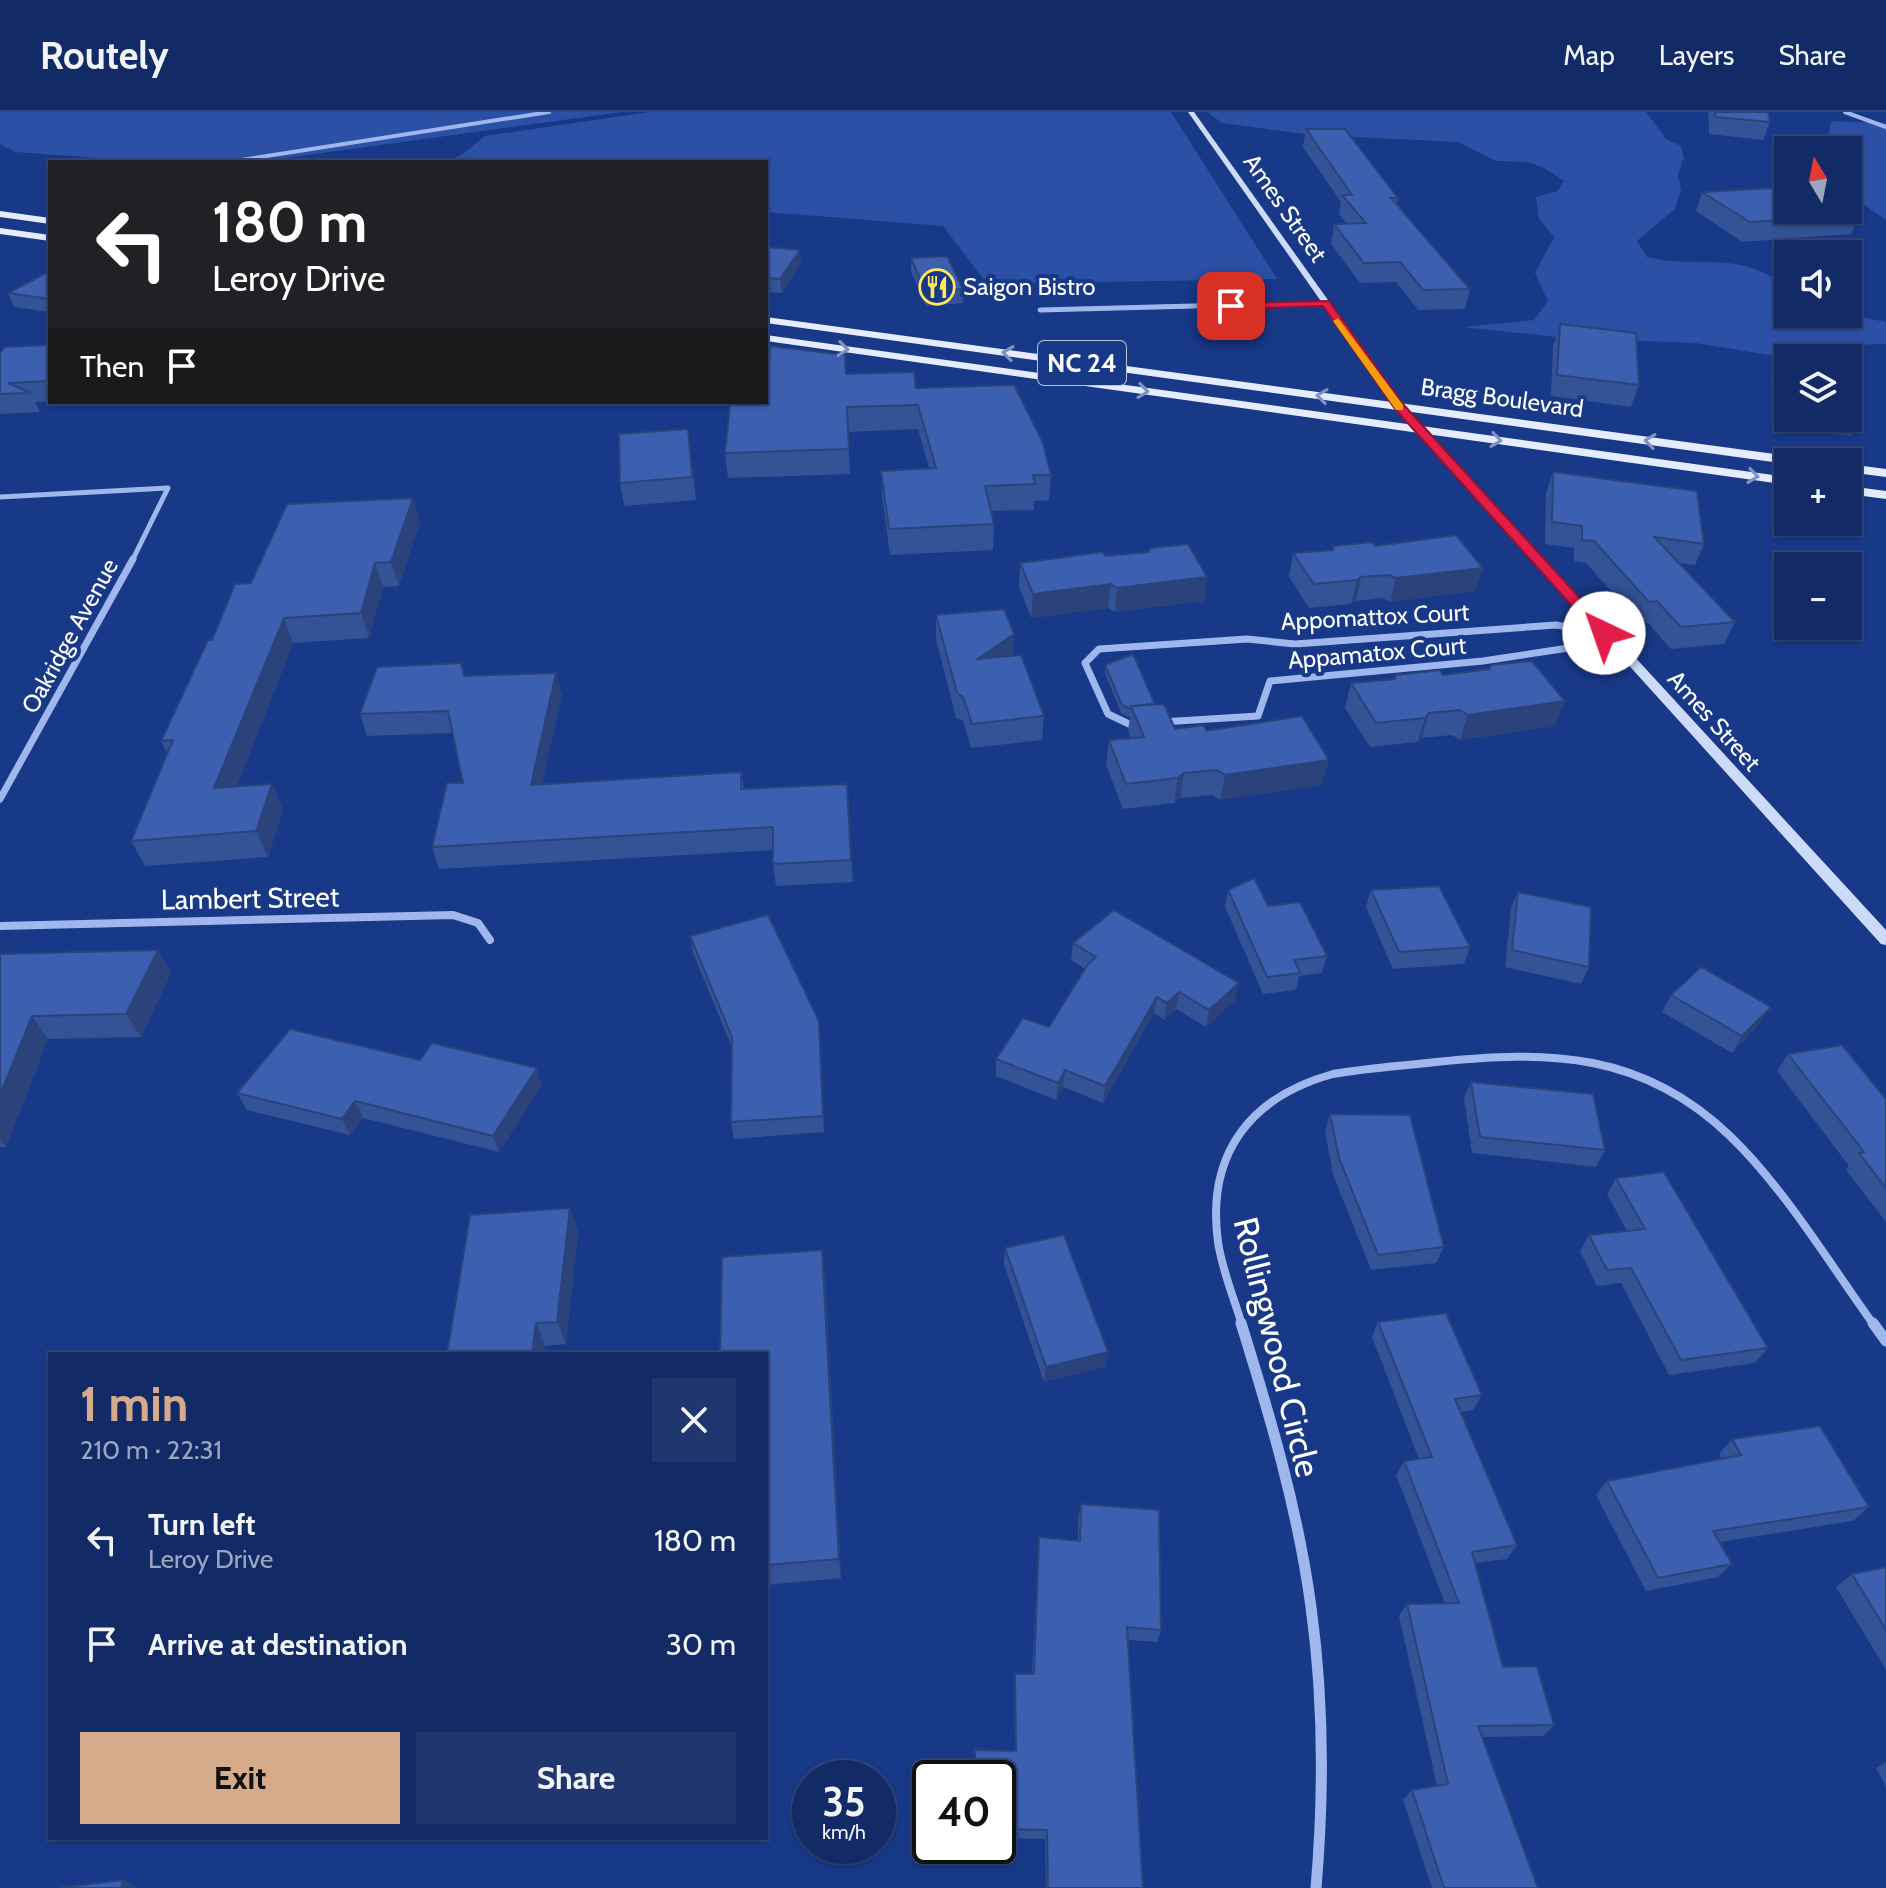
<!DOCTYPE html>
<meta charset="utf-8">
<style>
:root{--surface:#122a66;--page:#1f366f;--text:#f1f3f6;--muted:#9ca7bf;--line:#31467a;--accent:#d6ab8b}
body{margin:0;font-family:Cabin,sans-serif;background:var(--page);color:var(--text);height:100vh;display:flex;flex-direction:column;font-size:30px;white-space:nowrap}
*{box-sizing:border-box;margin:0}
p{font-size:26px;color:var(--muted)}
.icon{flex:none;width:44px;height:44px;fill:none;stroke:currentColor;stroke-width:2;stroke-linecap:round;stroke-linejoin:round}
.map{position:relative;flex:1;overflow:hidden}
.drawer{position:absolute;left:48px;top:1240px;width:720px;height:488px;display:flex;flex-direction:column;background:var(--surface);border-radius:0px;box-shadow:0 2px 6px #0004,0 0 0 2px var(--line)}
.drawer>*{flex:none}
.guide{position:absolute;left:48px;top:48px;width:720px;height:244px;border-radius:0px;box-shadow:0 2px 6px #0004,0 0 0 2px var(--line);background:#202124;color:#fff;overflow:hidden}
.needle{width:52px;rotate:350deg}
.buttons{position:absolute;left:1774px;top:24px;display:grid;gap:16px}
.buttons a{display:grid;place-items:center;width:88px;height:88px;border-radius:0px;background:var(--surface);box-shadow:0 2px 6px #0004,0 0 0 2px var(--line);font-size:40px}
.speed{position:absolute;left:792px;top:1648px;display:flex;gap:16px;font-size:40px;font-weight:700;text-align:center}
.speed>*{display:grid;place-content:center;width:104px;height:104px;border-radius:50%;background:var(--surface);box-shadow:0 2px 6px #0004,0 0 0 2px var(--line);line-height:1}
.speed small{font-size:20px;font-weight:400}
.speed .limit{border:4px solid #111;border-radius:12px;background:#fff;color:#111}
.pin{position:absolute;display:grid;place-items:center;width:68px;height:68px;color:#fff;margin:-34px;border-radius:16px;box-shadow:0 4px 12px #0006}
.me{position:absolute;width:88px;margin:-44px;rotate:318deg;stroke-linejoin:round;filter:drop-shadow(0 0 6px #0008)}
.turn{display:flex;align-items:center;gap:28px;height:168px;padding:0 32px;font-size:36px}
.turn .icon{width:104px;height:104px;stroke-width:2.5}
.turn b{display:block;font-size:56px;line-height:68px}
.then{display:flex;align-items:center;height:76px;padding:0 32px;background:#0003;gap:16px;font-size:30px}
.round{display:grid;place-items:center;flex:none;width:84px;height:84px;border-radius:0px;background:var(--page)}
.head{display:flex;align-items:center;justify-content:space-between;height:136px;padding:0 32px}
h1{font-size:48px;font-weight:700;line-height:60px;color:var(--accent)}
.cta{display:flex;gap:16px;margin-top:auto;padding:16px 32px}
.cta a{flex:1;height:92px;border-radius:0px;background:var(--accent);color:#111;font-size:32px;font-weight:700;line-height:92px;text-align:center}
.cta a+a{background:var(--page);color:var(--text)}
ul{padding:0;list-style:none}
li{display:flex;align-items:center;gap:24px;height:104px;padding:0 32px}
li div{flex:1}
li b{display:block;font-size:30px}
li em{font-style:normal}
header{display:flex;align-items:center;gap:48px;box-sizing:border-box;height:112px;padding:0 40px;background:var(--surface);border-bottom:2px solid var(--line)}
header strong{font-size:38px}
nav{display:flex;gap:44px;margin-inline-start:auto;font-size:28px}
.map>svg:first-child{display:block}
.green{fill:#2b50a6}
.lines{fill:none;stroke-linecap:round;stroke-linejoin:round}
.street-far4{stroke:#a0b7ed;stroke-width:4}
.street-far3{stroke:#a0b7ed;stroke-width:5}
.street-far2{stroke:#a0b7ed;stroke-width:7}
.street-far1{stroke:#a0b7ed;stroke-width:8}
.street{stroke:#a0b7ed;stroke-width:11}
.secondary{fill:#cddaf9;fill-rule:evenodd}
.primary{fill:#e6ecff;fill-rule:evenodd}
.wall{fill:#345296}
.shaded-wall{fill:#2b427a}
.building{fill:#3d5faf;stroke:#2b427a;stroke-width:2}
.oneway{stroke:#7f92c4}
.route{fill:#e11d48;stroke:#92132f;stroke-width:2}
.slow{fill:#f59e0b}
.labels{text-anchor:middle;stroke-width:8;stroke-linejoin:round;paint-order:stroke}
.far-street-label{font-size:24px;fill:#fff;stroke:#183888}
.far-poi-label{font-size:24px;fill:#fff;stroke:#183888;text-anchor:start}
.shield{fill:#183888;stroke:#bac3db;stroke-width:2}
.shield-label{font-size:26px;font-weight:bold;fill:#fff}
.street-label{font-size:28px;fill:#fff;stroke:#183888}
.near-street-label{font-size:34px;fill:#fff;stroke:#183888}
</style>
<header>
<strong>Routely</strong>
<nav><a>Map</a><a>Layers</a><a>Share</a></nav>
</header>
<div class="map">
<svg width="1886" height="1776" viewBox="0 0 1886 1776">
<rect width="100%" height="100%" fill="#183888"/>
<path class="green" d="M0,0H622L256,50H150L15,40L0,32Z
M649,0H1171L1277,167L987,172L943,114L766,100V50H446L463,42L485,24Z
M1207,0H1646L1666,27L1681,34L1684,46L1678,62L1681,78L1675,97L1637,129L1647,145C1704,158 1736,136 1788,176V202H1845L1886,210V232L1850,233L1833,241L1838,246H1788L1695,231L1566,226L1463,215L1534,208L1548,189L1535,161L1554,125L1539,107L1536,85L1558,79L1564,69L1544,56L1528,50L1496,49L1458,30L1312,23L1222,11Z
M1831,9L1886,11V108L1848,82V38H1826Z"/>
<g class="lines">
<path class="street-far4" d="M1845,0L1886,15
M229,50L549,0
M1151,195L1326,191"/>
<path class="street-far3" d="M1040,198L1232,193
M0,385L168,376L132,449"/>
<path class="street-far2" d="M1556,513L1604,521L1575,535L1483,549L1270,569L1258,604L1129,612L1108,602L1085,551L1099,537L1247,527L1295,532Z
M0,687L133,447"/>
<path class="street-far1" d="M0,814L453,803L478,811L490,828
M1242,1213C1234,1186 1222,1158 1218,1130C1206,1042 1250,985 1333,962C1367,956 1401,954 1436,950C1549,938 1643,940 1730,1024C1785,1077 1829,1151 1874,1213"/>
<path class="street" d="M1241,1211C1270,1304 1298,1398 1311,1495C1324,1589 1324,1682 1316,1776
M1873,1211L1886,1229"/>
<path class="secondary" d="M1188,0H1194L1402,292L1886,818V833L1881,832L1396,296Z"/>
<path class="primary" d="M0,99L50,106V112L0,105Z
M0,116L50,123V129L0,122Z
M766,205L1804,346L1810,350L1788,352L766,211Z
M766,223L1788,365V373L766,229Z
M1848,352L1886,357V365L1848,360Z
M1848,374L1886,379V387L1848,382Z"/>
</g>
<path class="wall" d="M1708,0H1768L1770,10L1763,28L1709,22Z
M1306,17L1398,86L1396,92L1470,177L1465,197L1418,198L1396,170L1360,171L1331,132L1334,112H1347L1339,102L1341,90L1303,35Z
M1702,80L1860,103L1851,122L1742,130L1696,99Z
M766,135L801,151L782,181L766,180Z
M911,146L963,177V191L926,194L911,160Z
M50,159V200L14,195L8,181Z
M1560,212L1639,273L1631,295L1551,284L1553,234Z
M50,233V289L35,290L40,300L0,302V241Z
M1780,244L1788,246V306H1848V252L1862,302L1851,324L1779,315L1771,266Z
M846,262L916,276L1051,363L1049,388L1034,389V398L991,399L994,412L993,438L890,443L882,384L881,359L929,356L918,317L848,320L850,362L728,366L725,341L767,291Z
M688,317L696,388L624,394L620,371Z
M1553,360L1704,432L1695,453L1679,451L1735,510L1724,532L1671,537L1648,511L1640,512L1586,451L1574,449V436L1545,432L1546,381Z
M413,386L420,410L399,474L383,475L369,526L293,531L237,674L272,672L283,698L268,745L145,754L131,729L167,641L161,629L212,528L251,471Z
M1376,434L1483,456L1475,479L1390,490L1383,486L1356,489L1351,492L1309,496L1289,465L1293,441Z
M1105,444L1207,465L1204,489L1115,500L1108,496L1031,506L1019,475L1020,451Z
M936,503L1013,544L1044,604L1042,628L971,636L963,609L956,606L936,527Z
M1105,553L1155,592L1175,617L1206,619L1322,673L1220,688L1212,683L1180,686L1174,691L1123,697L1106,653L1109,628L1131,626L1128,618L1130,605L1121,601L1105,561Z
M1491,553L1555,614L1460,628L1452,623L1422,626L1417,630L1370,635L1345,596L1351,571L1394,567L1396,563H1443L1489,557Z
M465,564L562,583L542,672L741,660L744,677L847,672L853,770L776,774L773,752V738L439,757L432,735L463,671L453,621L367,624L360,602Z
M1228,778L1268,794L1327,844L1322,861L1299,864L1296,878L1263,882L1225,795Z
M1371,778L1470,835L1464,852L1393,857L1366,795Z
M1518,780L1589,855L1581,872L1505,855L1511,796Z
M690,824L821,926L824,1020L734,1027L731,1010L732,935L693,841Z
M1073,831L1235,888L1206,915L1176,897L1164,908L1154,901L1103,991L1063,975L1056,988L996,964V947L1049,915L1085,857L1071,848Z
M158,838L171,861L141,925L48,927L6,1035H0V842Z
M1671,883L1760,911L1732,941L1662,900Z
M1788,942L1886,987V1110L1846,1058L1849,1054L1777,959Z
M420,948L542,973L499,1040L363,1006L350,1023L247,998L237,981Z
M1471,970L1605,1038L1596,1055L1472,1041L1464,986Z
M1330,1002L1444,1135L1436,1151L1371,1158L1333,1063L1325,1019Z
M1616,1066L1768,1236L1755,1251L1669,1263L1621,1171L1597,1174L1580,1139L1589,1123L1627,1119L1607,1082Z
M570,1096L578,1120L566,1232L545,1234L544,1242H447Z
M1005,1136L1108,1240L1105,1255L1044,1270L1004,1152Z
M825,1161L841,1466L766,1473V1242Z
M1378,1210L1482,1283L1473,1298L1461,1300L1517,1433L1507,1447L1475,1451L1503,1555L1554,1613L1543,1624L1482,1625L1538,1776H1432L1403,1688L1412,1678L1437,1674L1399,1504L1407,1492L1445,1491L1396,1363L1404,1349L1419,1347L1372,1225Z
M1732,1327L1869,1395L1853,1409L1719,1430L1732,1452L1718,1465L1646,1479L1596,1383L1607,1369L1722,1347L1719,1342Z
M1081,1392L1161,1518L1157,1530L1128,1528L1143,1776H1046L1045,1727L998,1726V1666L1015,1639L1014,1574L1015,1562H1032L1039,1425L1078,1429V1406Z
M1886,1455V1558L1836,1475L1852,1462Z
M1886,1650V1675L1876,1656Z"/>
<path class="shaded-wall" d="M800,138L801,151L782,181L780,167Z
M413,386L420,410L399,474L391,450Z
M375,451L383,475L369,526L361,501Z
M1483,456L1475,479L1390,490L1396,466Z
M1207,465L1204,489L1115,500L1117,476Z
M1361,465L1356,489L1351,492L1357,468Z
M1111,472L1108,496L1031,506L1033,482Z
M284,506L293,531L226,702L214,676Z
M1014,522L1013,546L978,547Z
M556,561L562,583L537,695L531,673Z
M1565,589L1555,614L1460,628L1468,603Z
M1429,601L1422,626L1417,630L1425,606Z
M1329,648L1322,673L1220,688L1225,663Z
M1184,661L1180,686L1174,691L1178,666Z
M272,672L283,698L268,745L256,719Z
M158,838L171,861L141,925L126,902Z
M1239,871L1235,888L1206,915L1209,898Z
M1179,880L1176,897L1164,908L1167,891Z
M1157,885L1154,901L1103,991L1105,974Z
M1771,895L1760,911L1732,941L1742,924Z
M32,904L48,927L6,1035L0,1027V983Z
M819,909L821,926L824,1020L823,1004Z
M537,956L542,973L499,1040L493,1024Z
M1065,958L1063,975L1056,988L1058,971Z
M355,989L363,1006L350,1023L342,1007Z
M570,1096L578,1120L566,1232L557,1210Z
M822,1138L825,1161L841,1466L839,1447Z
M536,1211L545,1234L544,1242H532Z
M1108,1240L1105,1255L1044,1270L1046,1255Z
M123,1768L138,1776H121Z"/>
<path class="building" d="M1715,0H1768L1770,10L1715,5Z
M1306,17H1345L1398,86H1391L1470,177L1423,178L1400,150L1364,151L1334,112L1366,111L1342,83H1352Z
M1788,75V98H1848V96L1860,103L1750,110L1702,80Z
M766,135L800,138L780,167L766,166Z
M947,144L963,177L926,180L911,146Z
M50,159V187L8,181Z
M1560,212L1636,221L1639,273L1557,263Z
M50,233V269L8,271L31,281L0,282V241L5,235Z
M770,234L845,243L846,262L914,260L916,276L1014,273L1043,331L1051,363H1033L1035,372L985,374L994,412L889,417L881,359L936,356L918,293L847,295L849,337L725,341L730,292L767,291Z
M1780,244L1796,246H1788V288Z
M1848,252L1850,253L1862,302L1848,300Z
M688,317L692,365L620,371L619,322Z
M1553,360L1697,379L1704,432L1654,425L1735,510L1681,515L1657,489L1649,490L1594,429L1582,428V414L1552,410Z
M413,386L391,450L375,451L361,501L284,506L214,676L272,672L256,719L131,729L173,628L161,629L208,528H212L235,472L251,471L287,392Z
M1456,423L1483,456L1396,466L1389,463L1361,465L1357,468L1314,472L1293,441L1333,438V434L1372,430L1376,434Z
M1188,432L1207,465L1117,476L1111,472L1033,482L1020,451L1103,440L1105,444L1149,440L1150,436Z
M1004,497L1014,522L978,547L1021,543L1044,604L972,612L963,585L957,581L936,503Z
M1133,542L1155,592L1131,594V597L1122,593L1105,553Z
M1532,549L1565,589L1468,603L1460,598L1429,601L1425,606L1376,611L1351,571L1395,567L1396,563L1440,558L1443,563L1490,557L1491,553Z
M461,551L464,564L556,561L531,673L741,660V677L847,672L851,748L773,752V715L432,735L447,671H463L448,599L360,602L377,555Z
M1164,592L1175,617L1204,613L1206,619L1302,604L1329,648L1225,663L1217,658L1184,661L1178,666L1126,672L1109,628L1144,625L1131,594Z
M1254,766L1268,794L1300,790L1327,844L1294,848L1300,861L1267,865L1228,778Z
M1439,774L1470,835L1399,840L1371,778Z
M1518,780L1591,795L1589,855L1512,838Z
M1114,798L1239,871L1209,898L1179,880L1167,891L1157,885L1105,974L1065,958L1058,971L996,947L1023,906L1049,915L1088,852L1096,845L1073,831Z
M768,803L819,909L823,1004L731,1010L732,925L690,824Z
M158,838L126,902L32,904L0,983V842Z
M1701,855L1771,895L1742,924L1671,883Z
M290,917L420,948L432,931L537,956L493,1024L355,989L342,1007L237,981Z
M1842,933L1886,987V1076L1859,1041L1864,1040L1788,942Z
M1471,970L1593,982L1605,1038L1480,1025Z
M1330,1002L1410,1003L1444,1135L1378,1143L1339,1046Z
M1664,1060L1768,1236L1681,1248L1631,1156L1607,1158L1589,1123L1645,1117L1616,1066Z
M570,1096L557,1210L536,1211L532,1242H447L470,1103Z
M1064,1123L1108,1240L1046,1255L1005,1136Z
M822,1138L839,1447L766,1453V1242H720L722,1145Z
M1446,1201L1482,1283L1455,1287L1517,1433L1472,1440L1503,1555L1537,1554L1554,1613L1478,1614L1538,1776H1444L1412,1678L1448,1672L1407,1492L1459,1491L1404,1349L1432,1345L1378,1210Z
M1820,1314L1869,1395L1713,1419L1732,1452L1658,1466L1607,1369L1741,1343L1732,1327Z
M1081,1392L1159,1398L1161,1518L1127,1515L1143,1776H1048L1047,1718L998,1717V1666H975V1638L1016,1639L1015,1562H1034L1039,1425L1080,1429Z
M1886,1455V1518L1852,1462Z
M123,1768L121,1776H59Z"/>
<defs><path id="oneway-chevron" d="M-2-3.5L2.5 0L-2 3.5" fill="none" stroke-width="1.6" stroke-linecap="round" stroke-linejoin="round" transform="scale(2)"/></defs>
<g class="oneway">
<use href="#oneway-chevron" transform="translate(843 237) rotate(8)"/>
<use href="#oneway-chevron" transform="translate(1008 241) rotate(-172)"/>
<use href="#oneway-chevron" transform="translate(1143 279) rotate(8)"/>
<use href="#oneway-chevron" transform="translate(1322 284) rotate(-172)"/>
<use href="#oneway-chevron" transform="translate(1496 328) rotate(8)"/>
<use href="#oneway-chevron" transform="translate(1650 329) rotate(-172)"/>
<use href="#oneway-chevron" transform="translate(1753 364) rotate(8)"/>
</g>
<path class="route" d="M1329,189L1403,292L1609,518V524H1599L1395,297L1323,194L1231,197L1226,194L1231,191Z"/>
<path class="slow" d="M1338,206L1403,293V298H1396L1333,209Z"/>
<defs>
<symbol id="restaurant-ring" viewBox="-11 -11 22 22"><circle r="9.5" fill="#183888" stroke="#ffe85c" stroke-width="1.5"/><path d="M-5-6h1v4h1v-4h1v4h1v-4h1v5L-1.5 .5V6h-2V.5L-5-1ZM5-6V6H3V1.5H1.5Q1.5-4 5-6Z" fill="#ffe85c"/></symbol>
</defs>
<g fill-rule="evenodd">
<use href="#restaurant-ring" x="917" y="155" width="40" height="40"/>
</g>
<g class="labels">
<g class="far-street-label">
<text transform="translate(1285 96) rotate(55)" y="8">Ames Street</text>
<text transform="translate(1502 286) rotate(8)" y="8">Bragg Boulevard</text>
<text transform="translate(1375 505) rotate(-3)" y="8">Appomattox Court</text>
<text transform="translate(70 524) rotate(-61)" y="8">Oakridge Avenue</text>
<text transform="translate(1377 541) rotate(-5)" y="8">Appamatox Court</text>
<text transform="translate(1714 609) rotate(48)" y="8">Ames Street</text>
</g>
<g class="far-poi-label">
<text x="963" y="183">Saigon Bistro</text>
</g>
<rect class="shield" x="1038" y="229" width="88" height="44" rx="6"/>
<g class="shield-label">
<text x="1082" y="260">NC 24</text>
</g>
<g class="street-label">
<text transform="translate(250 786) rotate(-1)" y="10">Lambert Street</text>
</g>
<g class="near-street-label">
<text transform="translate(1277 1235) rotate(76)" y="12">Rollingwood Circle</text>
</g>
</g>
</svg>
<div class="buttons">
<a><svg class="needle" viewBox="-14 -14 28 28"><path d="M0-13l5 13h-10z" fill="#e53935"/><path d="M0 13l5-13h-10z" fill="#9ca7bf"/></svg></a>
<a><svg class="icon" aria-label="sound" viewBox="0 0 24 24"><path d="M4 9h4l5-4v14l-5-4H4zM17 9q2 3 0 6"/></svg></a>
<a><svg class="icon" aria-label="layers" viewBox="0 0 24 24"><path d="M12 4l9 5-9 5-9-5zM3 14l9 5 9-5"/></svg></a>
<a>+</a>
<a>−</a>
</div>
<div class="speed"><div>35<small>km/h</small></div><div class="limit">40</div></div>
<div class="pin" style="left:1231px;top:194px;background:#d93025"><svg class="icon" aria-label="arrive" viewBox="0 0 24 24"><path d="M6 21V4h12l-3 4 3 4H6"/></svg></div>
<svg class="me" style="left:1604px;top:521px" viewBox="-20 -20 40 40"><circle r="19" fill="#fff"/><path d="M0-13L10 11 0 6-10 11z" fill="#e11d48"/></svg>
<div class="guide">
<div class="turn"><svg class="icon" aria-label="left" viewBox="0 0 24 24"><path d="M17 20v-9H6M10 6l-5 5 5 5"/></svg><div><b>180 m</b>Leroy Drive</div></div>
<div class="then">Then<svg class="icon" aria-label="arrive" viewBox="0 0 24 24"><path d="M6 21V4h12l-3 4 3 4H6"/></svg></div>
</div>
<section class="drawer">
<div class="head"><div><h1>1 min</h1><p>210 m · 22:31</p></div><a class="round"><svg class="icon" aria-label="close" viewBox="0 0 24 24"><path d="M6 6l12 12M18 6L6 18"/></svg></a></div>
<ul>
<li><svg class="icon" aria-label="left" viewBox="0 0 24 24"><path d="M17 20v-9H6M10 6l-5 5 5 5"/></svg><div><b>Turn left</b><p>Leroy Drive</p></div><em>180 m</em></li>
<li><svg class="icon" aria-label="arrive" viewBox="0 0 24 24"><path d="M6 21V4h12l-3 4 3 4H6"/></svg><div><b>Arrive at destination</b></div><em>30 m</em></li>
</ul>
<div class="cta"><a>Exit</a><a>Share</a></div>
</section>
</div>
